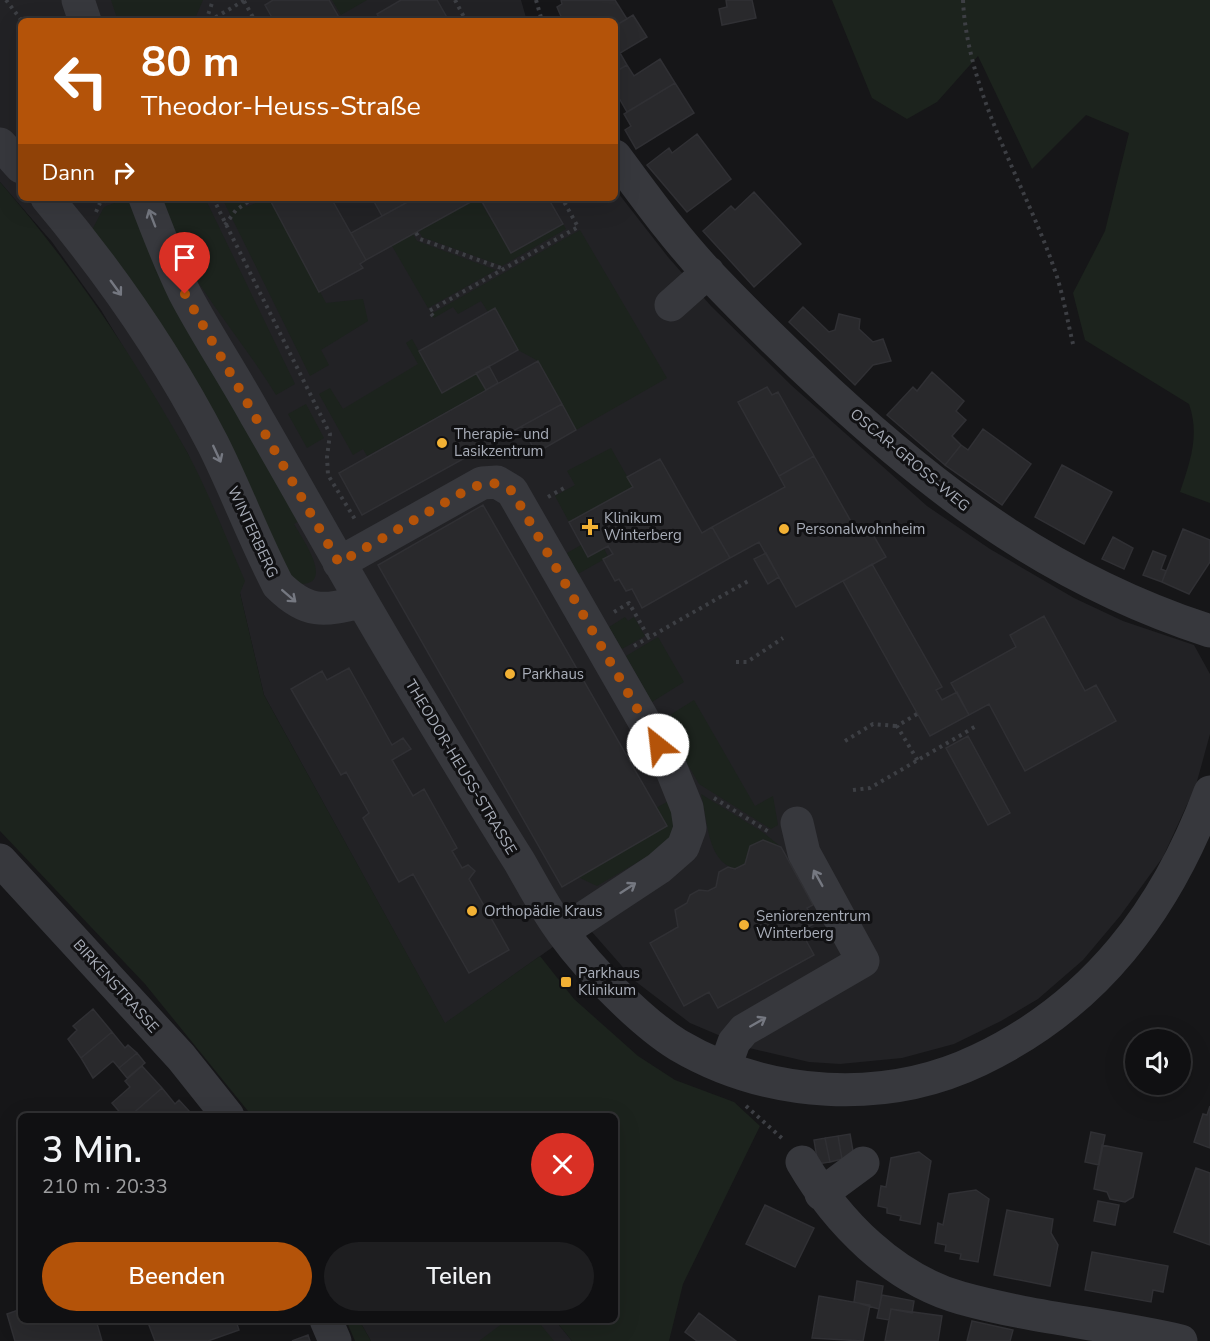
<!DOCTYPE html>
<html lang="de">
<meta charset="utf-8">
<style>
:root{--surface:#101012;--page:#1e1e20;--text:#f1f3f6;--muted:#9c9d9f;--line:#303032;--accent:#b45309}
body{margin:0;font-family:"Nunito Sans",sans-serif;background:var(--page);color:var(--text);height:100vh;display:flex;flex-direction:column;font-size:22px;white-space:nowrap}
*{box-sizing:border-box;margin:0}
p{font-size:20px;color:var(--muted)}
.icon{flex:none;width:33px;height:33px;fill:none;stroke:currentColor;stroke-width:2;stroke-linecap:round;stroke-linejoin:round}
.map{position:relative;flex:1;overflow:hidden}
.sheet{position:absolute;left:18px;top:1113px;width:600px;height:210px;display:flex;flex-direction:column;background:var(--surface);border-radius:9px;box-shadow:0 6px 24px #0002,0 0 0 2px var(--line)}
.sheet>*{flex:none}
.top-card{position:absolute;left:18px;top:18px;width:600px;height:183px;border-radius:9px;box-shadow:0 6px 24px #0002,0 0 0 2px var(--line);background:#b45309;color:#fff;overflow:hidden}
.fabs{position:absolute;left:1125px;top:1029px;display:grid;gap:12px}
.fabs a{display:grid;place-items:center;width:66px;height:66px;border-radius:50%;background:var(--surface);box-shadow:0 6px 24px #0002,0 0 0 2px var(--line);font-size:30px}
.pin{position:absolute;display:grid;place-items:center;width:51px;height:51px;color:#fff;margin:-62px -26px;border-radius:50% 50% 50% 0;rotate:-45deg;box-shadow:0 0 6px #0007}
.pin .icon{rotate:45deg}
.me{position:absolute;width:66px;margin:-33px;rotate:331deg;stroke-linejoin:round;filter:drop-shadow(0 0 4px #0008)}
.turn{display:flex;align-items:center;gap:21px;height:126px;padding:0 24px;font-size:27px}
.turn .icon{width:78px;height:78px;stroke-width:2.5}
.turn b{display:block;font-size:42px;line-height:51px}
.then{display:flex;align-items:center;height:57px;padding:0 24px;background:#0003;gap:12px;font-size:22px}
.round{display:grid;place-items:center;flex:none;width:63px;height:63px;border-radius:32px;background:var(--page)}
.summary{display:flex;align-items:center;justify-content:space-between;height:102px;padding:0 24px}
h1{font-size:36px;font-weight:600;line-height:45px}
.button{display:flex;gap:12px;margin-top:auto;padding:12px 24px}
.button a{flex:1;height:69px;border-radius:36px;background:var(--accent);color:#fff;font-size:24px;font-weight:600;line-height:69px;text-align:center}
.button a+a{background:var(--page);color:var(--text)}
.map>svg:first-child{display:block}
.built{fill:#222225}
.green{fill:#1c231d}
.building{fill:#29292c;stroke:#303034;stroke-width:1.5}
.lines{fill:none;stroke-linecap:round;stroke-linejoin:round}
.path{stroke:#3d3f44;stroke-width:4;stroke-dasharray:3 4.5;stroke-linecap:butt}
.minor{stroke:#37383d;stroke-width:33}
.oneway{stroke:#757881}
.route{stroke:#b45309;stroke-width:10;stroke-dasharray:0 18}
.poi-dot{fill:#f2b134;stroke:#111113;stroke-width:2}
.labels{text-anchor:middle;stroke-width:6;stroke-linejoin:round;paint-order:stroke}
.poi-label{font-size:15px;fill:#a8adb8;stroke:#111113;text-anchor:start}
.street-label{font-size:15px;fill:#a8adb8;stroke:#111113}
</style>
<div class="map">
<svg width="1210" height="1341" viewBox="0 0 1210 1341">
<rect width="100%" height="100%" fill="#161618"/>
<path class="built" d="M0,0H521L527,21H21V198H615V189L668,257L711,306L791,385L927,506L990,549L1074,598L1123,621L1194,645L1210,674V734L1196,785L1163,857L1120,916L1083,960L1038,999L1001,1021L954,1044L902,1058L840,1064L809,1062L749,1048L690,1023L635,981L585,924L445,1024L264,695L240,593L188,454L101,310L52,242L0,182Z
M359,1320H555L572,1341H371Z"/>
<path class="green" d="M111,0H203L194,21H118Z
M332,0H367L341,15Z
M832,0H1210V503L1180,492C1190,462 1200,435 1189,404L1085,340L1073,293L1105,231L1129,133L1086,115L1032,169L978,56L937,102L907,119L872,98Z
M0,182C72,265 133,355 187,452C209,493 226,538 245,581L240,593L264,695L445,1023L540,956L574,999L638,1056L675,1080L734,1102L760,1126L683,1284L669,1341H572L555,1320H615V1116H252L145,984L0,831Z
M127,198H131L299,521L294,524C304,541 339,591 292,583L92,230L104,207Z
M158,198H205L295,384L276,395C253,357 225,323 200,285C182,258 170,228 158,198Z
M222,198H241L246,207L269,198L326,303L363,299L368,321L321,350L329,365L310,376Z
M478,198L511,253L563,224L566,229L502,266L422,237L419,231Z
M580,230L667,378L576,430L538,361L518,350L495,308L488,312L481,301L458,314L453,307L434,318L431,314Z
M413,234L417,241L496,270L428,308L392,246Z
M412,339L442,392L476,373L486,390L367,456L363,449L353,455L319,394L330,388L343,409L418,364L406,343Z
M306,404L324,438L307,448L288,414Z
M611,448L633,487L569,522L555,496L575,485L567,471Z
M581,545L588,557L604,548L608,557L578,574L567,553Z
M625,617L628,621L634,617L645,636L622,649L609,627Z
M658,637L684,682L652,702L626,656Z
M694,700L755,806L773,796L778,825L771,829L699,784L662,720Z
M701,794L764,833L781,847L763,840L750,846L745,864L735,869C706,860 708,819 701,794Z
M676,797L679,825L665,846L597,886L578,877L666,826L656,808Z
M346,1320H359L371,1341H355Z
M507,1320H537L554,1341H479Z"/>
<path class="building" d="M273,0H329L341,21H274L265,5Z
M401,0H437L449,21H381L377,14Z
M561,0H615L627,19L615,26V21H563L557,7L562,4Z
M726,0H752L756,18L722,25L719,9L727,7Z
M633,15L647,37L620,53L627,65L615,72V26Z
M660,59L675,83L627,112L619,98L615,101V72L627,65L634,76Z
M675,83L694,113L636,149L625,130L631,126L624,114Z
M697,134L731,179L687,212L647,165L669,148L672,153Z
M754,192L801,244L754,287L703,231L731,206L735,210Z
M269,198H331L366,260L360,264L363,268L319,292Z
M372,198H415L382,216Z
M415,198H478L366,260L351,233Z
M480,198H548L563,224L511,253Z
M803,307L829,332L835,330L839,314L860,319L859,329L873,342L883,339L891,361L873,365L855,385L789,322Z
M495,308L518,350L442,393L419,351Z
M538,361L562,404L362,515L339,473Z
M489,366L498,383L486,390L476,373Z
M932,372L964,401L956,411L966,420L952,436L961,445L945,465L887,415L913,387L917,391Z
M767,387L772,395L778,392L814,456L779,476L738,402Z
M562,404L576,430L536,453L522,426Z
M983,429L1031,464L1002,505L945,465L961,445L968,450Z
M814,456L857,532L868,526L886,557L796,607L759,542L730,558L712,527L785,487L779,476Z
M660,459L702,533L712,527L730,558L642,608L632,589L626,591L619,579L615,581L603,559L613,554L608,546L588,557L569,522L633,487L627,477Z
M1062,465L1112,492L1084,544L1035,517Z
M483,505L667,826L562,887L378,565Z
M1183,529L1210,540V562L1189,594L1162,582Z
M1113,537L1133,548L1124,569L1102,559Z
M1153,551L1166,556L1161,569L1166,571L1162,582L1143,575Z
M766,553L779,577L768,584L754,559Z
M872,564L942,687L936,690L942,700L957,692L969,715L930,736L843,581Z
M1044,616L1085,691L1096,685L1116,721L1025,771L989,704L969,715L951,683L1016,647L1010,635Z
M349,668L392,745L403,738L411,749L392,760L413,796L424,789L457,848L452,851L462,868L468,865L475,871L469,879L509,950L469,973L413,874L399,882L363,818L369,813L346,772L341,775L291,689L322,671L327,680Z
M968,736L1010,813L988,825L946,748Z
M763,840L781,847L813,905L807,908L815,923L801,931L814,955L718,1008L709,992L684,1006L650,943L678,927L675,910L687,903L690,895L699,890L708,891L716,887L719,872L728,867L735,869L745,864L750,846Z
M93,1009L112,1032L81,1058L68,1039L77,1030L73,1026Z
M112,1032L125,1048L128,1045L137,1053L119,1068L113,1061L93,1078L81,1058Z
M137,1053L145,1063L127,1078L119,1068Z
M142,1066L162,1088L130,1116H123L112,1103L130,1087L125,1081Z
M162,1088L175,1104L179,1100L190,1112L183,1116H130Z
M1210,1106V1148L1194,1142L1203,1114L1207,1115Z
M1091,1132L1105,1135L1099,1165L1085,1162Z
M850,1134L854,1157L842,1159L838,1136Z
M838,1136L842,1159L830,1162L825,1138Z
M825,1138L830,1162L818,1164L814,1140Z
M1102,1145L1142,1153L1133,1197L1125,1202L1110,1199L1107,1192L1094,1189Z
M919,1152L931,1161L920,1224L900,1220L901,1216L887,1213V1208L878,1206L881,1186L886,1187L891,1158Z
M1196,1168L1210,1173V1245L1174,1232Z
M976,1190L989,1199L978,1262L960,1259L961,1254L945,1251L946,1245L935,1243L938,1223L943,1225L949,1194Z
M1098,1201L1119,1205L1115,1225L1094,1221Z
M765,1205L814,1228L795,1267L746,1244Z
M1007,1210L1053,1219L1051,1233L1058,1245L1050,1286L994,1275Z
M1092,1252L1168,1266L1163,1292L1153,1290L1151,1302L1085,1290Z
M857,1281L883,1286L879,1309L854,1302Z
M882,1295L914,1301L912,1313L891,1309L889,1320L877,1318Z
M819,1296L870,1305L863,1341L812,1338Z
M21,1309V1320H96L102,1341H15L7,1314Z
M891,1309L942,1316L938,1341H885Z
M699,1313L736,1341H697L685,1332Z
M147,1320H248L237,1324L239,1330L208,1341H155Z
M972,1321L1013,1330L1010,1341H967Z
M308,1335L310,1341H292Z"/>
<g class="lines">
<path class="path" d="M6,0L22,21
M455,0L466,21
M536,0L542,21
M963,0C967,92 1024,182 1054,268C1063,293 1067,319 1073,344
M244,1L255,21
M206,21L213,0
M209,21L245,0
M213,198L330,434L327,457L328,475L356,521
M96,212L100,203L114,198
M225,225L236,210L252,199
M416,233L420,239L504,269
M433,316L429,311L578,227L562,198
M548,497L564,488
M614,612L629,603L649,638
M634,646L750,580
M736,662H747L783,638
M917,714L897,726L918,761
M845,741L873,724L897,726
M853,790L870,788L978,725
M714,798L769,832
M746,1106L785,1141"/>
<path class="minor" d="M78,0L85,21
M0,144L21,167
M615,156C645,196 674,237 708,273C747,314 787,353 828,391C945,499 1057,581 1210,631
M47,198C110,273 168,357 213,444C236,490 254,539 278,585C307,614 323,611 361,602
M145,198C157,230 169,261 184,292C206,334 233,374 256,416C304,499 350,583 400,666C439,731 478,796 519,861C533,885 546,911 563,933C589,969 641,1022 678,1045C768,1098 885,1105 979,1060C1095,1005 1166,910 1210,792
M671,305L708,272
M339,563L482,483L497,482L512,491L671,768L687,808L690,828L683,847L659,868L562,932
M0,860L181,1057L228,1116
M725,1067L734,1042L744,1030L863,961L804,853L797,823
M802,1162C837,1222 893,1279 961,1298C1033,1318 1108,1324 1181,1341
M821,1194L863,1163
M326,1320L335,1341"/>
</g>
<defs><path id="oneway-shaft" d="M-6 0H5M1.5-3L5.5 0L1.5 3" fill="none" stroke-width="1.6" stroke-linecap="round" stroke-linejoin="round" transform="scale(1.5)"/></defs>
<g class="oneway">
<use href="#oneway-shaft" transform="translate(152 218) rotate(-111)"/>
<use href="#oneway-shaft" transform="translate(116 288) rotate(54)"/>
<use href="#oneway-shaft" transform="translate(217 454) rotate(65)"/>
<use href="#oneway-shaft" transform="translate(289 596) rotate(41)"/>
<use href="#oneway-shaft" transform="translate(818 878) rotate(-119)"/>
<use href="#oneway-shaft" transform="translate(628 888) rotate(-33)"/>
<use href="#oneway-shaft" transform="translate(758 1022) rotate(-30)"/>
</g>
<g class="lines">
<path class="route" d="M185,294L339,563L465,491C485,482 492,479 512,491L658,745"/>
</g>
<g class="poi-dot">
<circle cx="442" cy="443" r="6"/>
<path d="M587 518h6v6h6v6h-6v6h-6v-6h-6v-6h6z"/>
<circle cx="784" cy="529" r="6"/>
<circle cx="510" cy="674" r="6"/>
<circle cx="472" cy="911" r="6"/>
<circle cx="744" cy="925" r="6"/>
<rect x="560" y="976" width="12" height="12" rx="3"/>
</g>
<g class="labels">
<g class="poi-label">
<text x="454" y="439">Therapie- und<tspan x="454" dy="17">Lasikzentrum</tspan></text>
<text x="604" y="523">Klinikum<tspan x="604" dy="17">Winterberg</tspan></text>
<text x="796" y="534">Personalwohnheim</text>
<text x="522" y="679">Parkhaus</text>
<text x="484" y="916">Orthopädie Kraus</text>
<text x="756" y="921">Seniorenzentrum<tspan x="756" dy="17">Winterberg</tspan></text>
<text x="578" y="978">Parkhaus<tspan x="578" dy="17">Klinikum</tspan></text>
</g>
<g class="street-label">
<text transform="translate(910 460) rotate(40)" y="5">OSCAR-GROSS-WEG</text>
<text transform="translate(253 532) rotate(65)" y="5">WINTERBERG</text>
<text transform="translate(461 767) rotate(59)" y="5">THEODOR-HEUSS-STRASSE</text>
<text transform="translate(116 986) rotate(48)" y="5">BIRKENSTRASSE</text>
</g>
</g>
</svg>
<div class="fabs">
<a><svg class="icon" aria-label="sound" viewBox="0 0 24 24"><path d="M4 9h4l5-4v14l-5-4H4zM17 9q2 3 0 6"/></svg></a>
</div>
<div class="pin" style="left:185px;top:294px;background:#d93025"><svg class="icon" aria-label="arrive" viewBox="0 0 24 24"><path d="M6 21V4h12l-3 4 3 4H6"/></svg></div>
<svg class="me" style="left:658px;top:745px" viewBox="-20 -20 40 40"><circle r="19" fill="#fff"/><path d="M0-13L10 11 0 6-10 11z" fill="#b45309"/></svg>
<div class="top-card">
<div class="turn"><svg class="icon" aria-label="left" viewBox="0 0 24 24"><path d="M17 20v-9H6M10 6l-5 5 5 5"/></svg><div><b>80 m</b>Theodor-Heuss-Straße</div></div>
<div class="then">Dann<svg class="icon" aria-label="right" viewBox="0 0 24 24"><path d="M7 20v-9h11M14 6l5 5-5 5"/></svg></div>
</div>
<section class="sheet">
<div class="summary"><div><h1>3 Min.</h1><p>210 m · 20:33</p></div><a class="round" style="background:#d93025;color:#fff"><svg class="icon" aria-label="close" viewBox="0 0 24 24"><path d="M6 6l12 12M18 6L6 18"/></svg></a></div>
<div class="button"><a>Beenden</a><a>Teilen</a></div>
</section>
</div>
